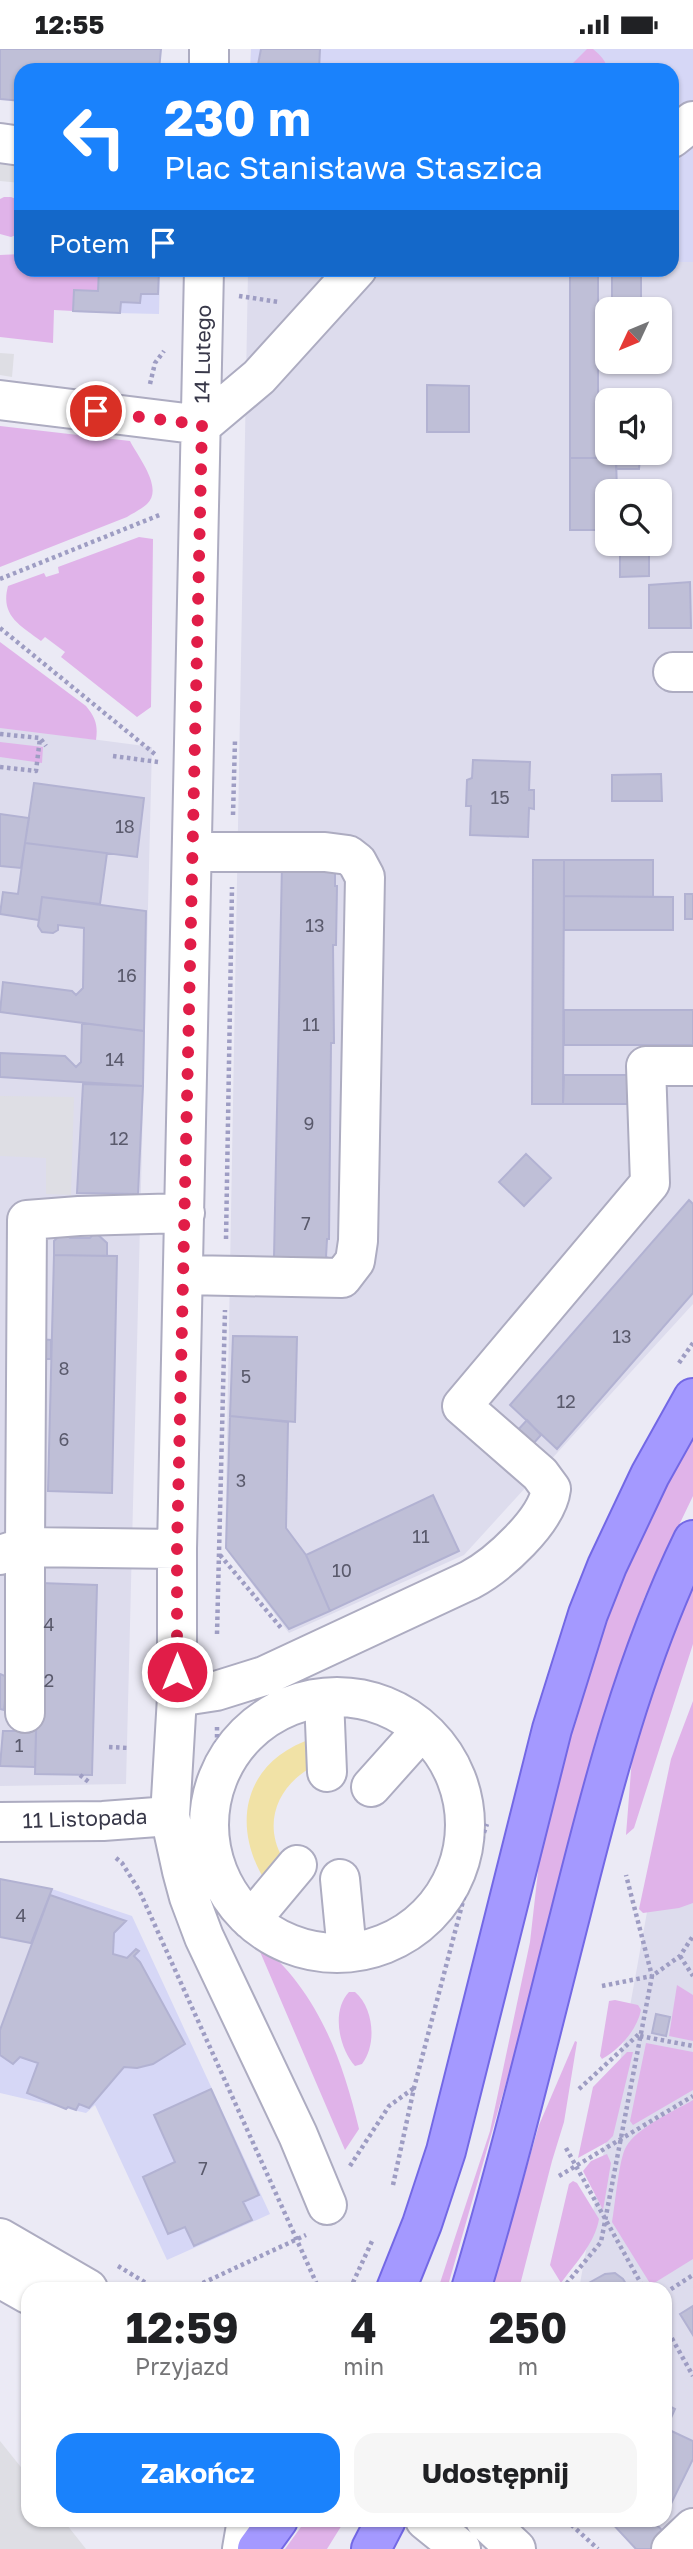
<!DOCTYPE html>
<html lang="pl">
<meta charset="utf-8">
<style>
:root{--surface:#fff;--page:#f6f6f6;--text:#202124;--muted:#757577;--accent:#1a82fc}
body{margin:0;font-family:"Golos Text",sans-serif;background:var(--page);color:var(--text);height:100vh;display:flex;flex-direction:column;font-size:26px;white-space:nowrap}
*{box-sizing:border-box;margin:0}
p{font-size:23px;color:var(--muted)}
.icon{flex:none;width:38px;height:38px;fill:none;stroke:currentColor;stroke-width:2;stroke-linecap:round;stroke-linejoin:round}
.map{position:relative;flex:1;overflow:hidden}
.panel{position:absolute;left:21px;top:2233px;width:651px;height:245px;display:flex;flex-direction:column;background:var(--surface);border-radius:21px;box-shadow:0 2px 5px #0004}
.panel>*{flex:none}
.hud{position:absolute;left:14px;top:14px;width:665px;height:214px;border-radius:21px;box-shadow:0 2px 5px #0004;background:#1a82fc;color:#fff;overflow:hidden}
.needle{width:46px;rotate:226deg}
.buttons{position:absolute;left:595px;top:248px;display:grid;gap:14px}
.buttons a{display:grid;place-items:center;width:77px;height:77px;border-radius:14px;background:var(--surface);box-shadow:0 2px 5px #0004;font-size:35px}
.pin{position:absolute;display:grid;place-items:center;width:60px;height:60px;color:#fff;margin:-30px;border:4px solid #fff;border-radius:50%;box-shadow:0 2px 7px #0007}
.me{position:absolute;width:77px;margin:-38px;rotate:0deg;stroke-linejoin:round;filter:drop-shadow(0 0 5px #0008)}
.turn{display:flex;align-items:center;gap:24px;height:147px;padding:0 35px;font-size:32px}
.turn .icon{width:91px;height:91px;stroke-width:2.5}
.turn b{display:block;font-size:49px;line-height:60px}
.then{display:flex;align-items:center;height:66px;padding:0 35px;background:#0003;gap:14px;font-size:26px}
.eta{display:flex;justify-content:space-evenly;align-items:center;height:119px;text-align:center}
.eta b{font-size:42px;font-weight:700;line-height:49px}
.button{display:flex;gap:14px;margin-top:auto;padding:14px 35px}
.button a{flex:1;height:80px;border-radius:21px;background:var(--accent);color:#fff;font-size:28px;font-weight:700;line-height:80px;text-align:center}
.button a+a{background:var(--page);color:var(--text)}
.status{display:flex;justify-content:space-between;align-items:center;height:49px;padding:0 35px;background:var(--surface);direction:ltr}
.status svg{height:19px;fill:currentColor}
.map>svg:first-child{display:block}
.residential{fill:#dddced;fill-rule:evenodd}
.commercial{fill:#d6d7f6}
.green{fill:#e0b3e9}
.parking{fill:#dedee4}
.water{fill:#f1e2a6}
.building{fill:#bfbfd7;stroke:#b2b2d2;stroke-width:2}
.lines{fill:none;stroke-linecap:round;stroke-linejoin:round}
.minor-casing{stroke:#adacc1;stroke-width:42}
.major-casing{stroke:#7368e5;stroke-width:42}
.path{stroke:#9e9dc3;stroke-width:4.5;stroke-dasharray:3.5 3.5;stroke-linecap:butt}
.minor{stroke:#fff;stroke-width:38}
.major{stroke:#a499ff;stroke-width:38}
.route{stroke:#e11d48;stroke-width:12;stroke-dasharray:0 21.6}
.labels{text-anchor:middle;stroke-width:5;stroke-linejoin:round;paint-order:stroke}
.number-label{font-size:18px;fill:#5a5a6c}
.street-label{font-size:21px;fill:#383849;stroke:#fff}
</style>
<div class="status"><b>12:55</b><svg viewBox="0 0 49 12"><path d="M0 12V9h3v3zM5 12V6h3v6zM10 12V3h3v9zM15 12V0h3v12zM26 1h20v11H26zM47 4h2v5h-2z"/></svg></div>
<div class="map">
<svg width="693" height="2500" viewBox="0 0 693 2500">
<rect width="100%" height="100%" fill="#ebeaf5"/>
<path class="residential" d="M672,213H693V1255L464,1506L289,1584L225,1499L248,221H288L301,226L306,220H672ZM607,261H660V313H607ZM607,352H660V404H607ZM607,443H660V495H607Z
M0,678L152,698L126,1735L0,1737Z
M693,1676V2500H635L609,2471H665V2240H579L673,1719Z
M0,1830L52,1840L0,1980Z"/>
<path class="commercial" d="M251,0H693V213H672V21H250Z
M72,221H160L159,265L72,263Z
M52,1840L132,1867L270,2165L167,2211L95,2056L86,2064L0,2044V1980Z"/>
<path class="green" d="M587,0H593C600,6 607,12 607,21H566Z
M4,148H11L21,152V184L11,188L0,185V150Z
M21,205V220L99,221L98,242L74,241L73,262L54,261L53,294L0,288V206Z
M0,377L130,392C138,408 164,439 147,455C142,460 133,464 127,468L0,518Z
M139,488L153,490L151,658L137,668L61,608L65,603L45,588L41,592C20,576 0,567 8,537L44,524L46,528L59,524L58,518Z
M0,593L86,657C96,669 98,677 96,691L0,679Z
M0,693L43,698L42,714L0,708Z
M693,1386V1447L645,1547L616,1627L595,1693L512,2013L447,2240H438L490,2082L530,1893L541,1796L554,1739L602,1577L619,1535L662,1442Z
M693,1537V1595L634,1779L626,1786L632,1709L658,1623Z
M693,1652V1854L679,1859L643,1864L639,1860L671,1710Z
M255,1891C316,1938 342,2008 359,2080L345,2101Z
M677,1936L693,1946V1992L669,1987Z
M349,1943H355C374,1959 377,1996 362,2015L355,2017C339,1999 331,1962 349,1943Z
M615,1951L638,1956L641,1961C637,1981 620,2000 602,2010L600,2007L609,1952Z
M575,1992L577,1993L564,2073L552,2112L519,2240H492L539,2076Z
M646,1994L693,2003V2041L633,2076L630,2072Z
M627,2003H633L613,2087L607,2093L578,2109L593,2038Z
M693,2051V2210L651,2236L612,2173C615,2157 619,2109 626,2098C636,2079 674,2062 693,2051Z
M607,2105L611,2114L603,2161L583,2122L591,2112Z
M573,2132L577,2134L599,2170C595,2194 575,2215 561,2234L550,2216L569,2135Z
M306,2471H345L327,2500H285Z"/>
<path class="parking" d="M0,111L21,113V134L0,132Z
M0,304L14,305L12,328L0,326Z
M0,1047L74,1048L71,1146L46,1145V1109L0,1107Z
M0,2392L28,2427V2471H63L86,2500H0Z"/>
<path class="water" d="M314,1689L310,1719C278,1738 263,1773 282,1808L267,1835C229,1776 244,1711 314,1689Z"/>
<path class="building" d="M0,0H161L159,21H21V52L0,50Z
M261,0H320L319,21H257Z
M99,220H159L158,245H141L140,254L121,253L120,264L73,262L74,241L98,242Z
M612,222L641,223V249H612Z
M570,223H598V409H570Z
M427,336L469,337V383H427Z
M611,404H639L640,409H611Z
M570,409H616L617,443H607V481H570Z
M616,409H640L639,420H616Z
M649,505V527L620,528V506Z
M690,533L691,579H649V536Z
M473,711L530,713L529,741H534V760L529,759L528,788L470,786L471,757H466L467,731L472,729Z
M661,725L662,752H612V726Z
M34,734L144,749L137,808L25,794Z
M0,765L29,769L21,819L0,817Z
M25,794L107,804L100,855L42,848L39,871L0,865L3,843L18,845Z
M533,811H564L563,1055H532Z
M564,811H653V848L564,847Z
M282,815L335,819V837H337L336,896H333L334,994H331L329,1190H327L326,1208L331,1210L274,1209Z
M685,845H693V870H685Z
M564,847L673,848V881H564Z
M42,848L146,862L144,982L0,963L3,933L72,942L76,946L83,939L84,879L58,876V881L53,884L42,883L38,877Z
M564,961H693V996H564Z
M82,974L144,982L143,1037L0,1028V1004L65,1007L76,1018L81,1013Z
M564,1026H629V1055H563Z
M83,1035L143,1037L138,1145L77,1144Z
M526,1105L551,1129L524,1157L499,1133Z
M689,1151L693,1155V1244L557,1400L510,1356Z
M64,1182L70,1189H90L95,1183L107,1194V1207L54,1206V1192Z
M54,1206L117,1207L112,1444L48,1442Z
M233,1287L297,1288L295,1373L230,1367Z
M38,1290L51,1291V1310H37Z
M230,1367L288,1373L286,1479L306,1506L330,1562L289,1580L226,1499Z
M527,1371L541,1386L532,1396L517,1382Z
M433,1446L459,1502L330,1562L306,1506Z
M40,1534L97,1536L92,1726L35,1725Z
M0,1625L7,1628L4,1661L0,1660Z
M3,1682H36L35,1718L0,1717Z
M0,1830L52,1840L31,1894L0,1888Z
M50,1846L126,1872L114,1884L113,1905L127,1909L136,1900L139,1902L134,1907L140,1913L185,1995L153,2015L137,2019L124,2018L89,2059L79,2055L76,2061L68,2058L66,2060L27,2044L38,2014L20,2008L13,2015L0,2006V1981Z
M656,1965L670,1968L666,1987L652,1984Z
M211,2040L259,2146L243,2153L252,2171L194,2197L185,2178L168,2185L143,2128L175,2113L154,2066Z
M615,2224L623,2230L629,2240H583L587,2235L605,2225Z
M693,2257V2286L680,2265Z
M665,2355L675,2360L666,2380L665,2379Z
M665,2379L693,2392V2410L665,2467Z
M609,2471H649L657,2476L675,2495L670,2500H636Z"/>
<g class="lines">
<defs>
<path id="minor" d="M209,21V0
M672,89L693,72
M0,94L21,97
M204,220L177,1500V1648L170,1767L182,1822L189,1848L204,1888L298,2086L327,2156
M0,351L202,376
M202,376L259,328L357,220
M673,623H693
M183,1226L342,1229L355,1212L358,1192L365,828L357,813L348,806L325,803H192
M0,1506L25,1498L27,1171L79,1167L185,1164
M177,1648L216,1642L264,1627L470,1531C498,1516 547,1472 551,1440L540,1425L462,1357L650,1134L646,1017H693
M209 1776a128 128 0 1 1 256 0a128 128 0 1 1-256 0Z
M324,1649L327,1723
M25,1664V1498L177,1500
M371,1738L422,1681
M0,1773L103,1772L170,1767
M340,1830L347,1903
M251,1871L297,1816
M0,2189L88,2240
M0,2229L28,2245
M425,2471L461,2500
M485,2471L516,2500
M242,2500L247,2471
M671,2500L693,2479"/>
<path id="major" d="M396,2240L422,2175L446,2102L552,1680L588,1565L607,1517L650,1426L693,1349
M471,2240C508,2117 538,1992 570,1867C602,1739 635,1610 693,1491
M257,2500L278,2471
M371,2500L386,2471"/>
</defs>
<use href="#minor" class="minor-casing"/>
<use href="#major" class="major-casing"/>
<path class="path" d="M239,247L279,253
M150,335L155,314L164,302
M0,530L162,465
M0,579L156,706
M0,685L40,689L46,697
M113,707L158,713
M0,718L36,722L40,689
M233,766L235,691
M226,1190L232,838
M679,1314L693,1294
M220,1506L282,1580
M217,1585L225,1261
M217,1678V1731
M109,1698L129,1699
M80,1726L90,1734
M461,1808L472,1818
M116,1809L122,1814L139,1841L319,2240
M680,1907L693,1927
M602,1937L652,1927L626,1826
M640,1987L693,1997
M579,2040L640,1984
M566,2099L644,2240
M350,2117L389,2057L414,2039
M559,2127L693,2047
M393,2136L414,2039L472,1818L487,1775
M118,2217L156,2240
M190,2240L306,2186
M350,2240L373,2190
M562,2240L601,2193L652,1927L680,1907L693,1887
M665,2244L693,2226
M665,2277L693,2327
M566,2471L598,2500"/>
<use href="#minor" class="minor"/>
<use href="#major" class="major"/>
</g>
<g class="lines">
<path class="route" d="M96,362L202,376L177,1500V1623"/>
</g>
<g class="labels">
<g class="number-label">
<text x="500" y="755">15</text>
<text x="125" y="784">18</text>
<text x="315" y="883">13</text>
<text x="127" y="933">16</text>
<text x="311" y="982">11</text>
<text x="115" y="1017">14</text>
<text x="309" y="1081">9</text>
<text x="119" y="1096">12</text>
<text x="306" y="1181">7</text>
<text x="622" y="1294">13</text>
<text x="64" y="1326">8</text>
<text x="246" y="1334">5</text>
<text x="566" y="1359">12</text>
<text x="64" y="1397">6</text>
<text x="241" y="1438">3</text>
<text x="421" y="1494">11</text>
<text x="342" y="1528">10</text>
<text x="49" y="1582">4</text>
<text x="49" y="1638">2</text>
<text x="19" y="1703">1</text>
<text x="21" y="1873">4</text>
<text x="203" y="2126">7</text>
</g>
<g class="street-label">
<text transform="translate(203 305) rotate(-89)" y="7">14 Lutego</text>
<text transform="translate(85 1770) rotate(-2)" y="7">11 Listopada</text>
</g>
</g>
</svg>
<div class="buttons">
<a><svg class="needle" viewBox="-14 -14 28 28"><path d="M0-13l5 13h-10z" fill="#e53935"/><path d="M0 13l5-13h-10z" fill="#757577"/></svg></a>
<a><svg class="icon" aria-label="sound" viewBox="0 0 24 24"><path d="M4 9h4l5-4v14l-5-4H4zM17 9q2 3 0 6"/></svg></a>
<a><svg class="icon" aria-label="search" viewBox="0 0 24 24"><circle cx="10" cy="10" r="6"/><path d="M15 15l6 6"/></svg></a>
</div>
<div class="pin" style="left:96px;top:362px;background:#d93025"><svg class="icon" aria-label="arrive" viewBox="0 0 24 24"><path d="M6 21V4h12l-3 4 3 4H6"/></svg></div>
<svg class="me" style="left:177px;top:1623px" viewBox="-20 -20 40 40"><circle r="17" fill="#e11d48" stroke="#fff" stroke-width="3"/><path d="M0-11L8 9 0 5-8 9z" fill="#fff"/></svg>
<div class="hud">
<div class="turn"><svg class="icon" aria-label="left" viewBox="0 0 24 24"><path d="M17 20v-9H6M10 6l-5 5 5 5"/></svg><div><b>230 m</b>Plac Stanisława Staszica</div></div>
<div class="then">Potem<svg class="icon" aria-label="arrive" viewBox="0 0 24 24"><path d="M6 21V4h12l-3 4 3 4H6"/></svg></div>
</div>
<section class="panel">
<div class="eta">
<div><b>12:59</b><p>Przyjazd</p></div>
<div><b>4</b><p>min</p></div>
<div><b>250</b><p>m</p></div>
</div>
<div class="button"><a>Zakończ</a><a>Udostępnij</a></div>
</section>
</div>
